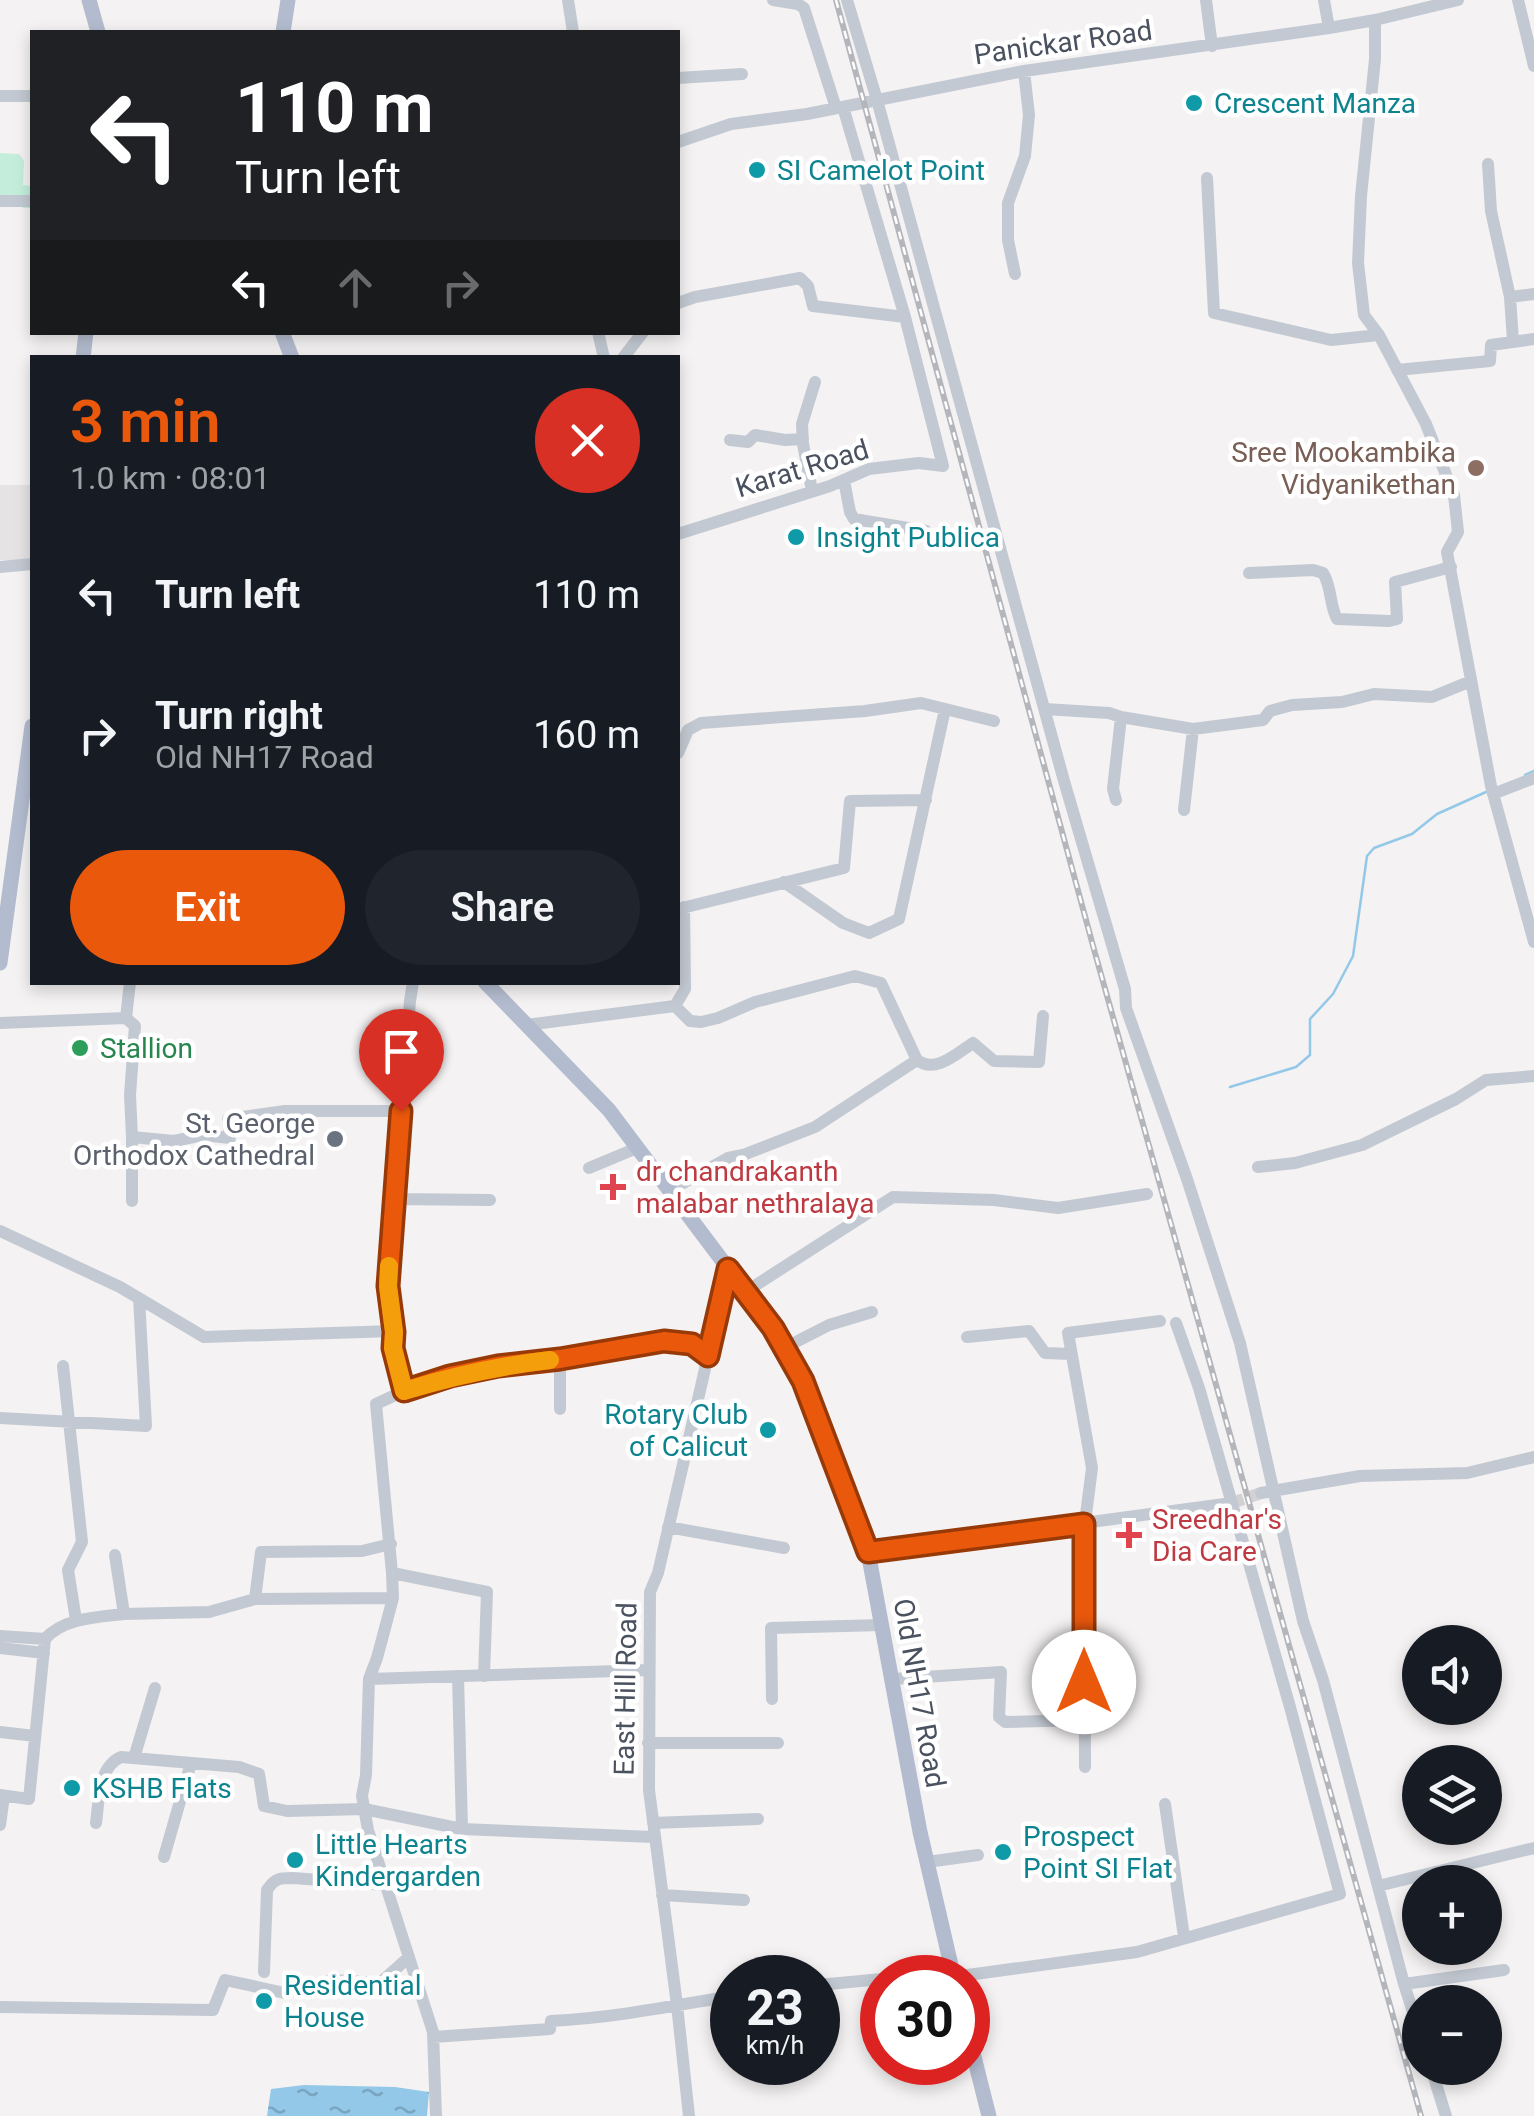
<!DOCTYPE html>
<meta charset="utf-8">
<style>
:root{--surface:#171b24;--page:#20242c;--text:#f1f3f6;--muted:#9ea1a6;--accent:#ea580c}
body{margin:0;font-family:Roboto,sans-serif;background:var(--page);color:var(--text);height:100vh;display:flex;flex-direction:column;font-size:38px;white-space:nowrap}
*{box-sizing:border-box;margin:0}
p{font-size:32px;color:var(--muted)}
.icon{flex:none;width:55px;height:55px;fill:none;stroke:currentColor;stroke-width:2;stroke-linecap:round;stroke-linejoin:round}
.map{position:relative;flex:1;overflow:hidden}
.drawer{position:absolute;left:30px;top:355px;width:650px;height:630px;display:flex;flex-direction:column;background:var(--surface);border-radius:0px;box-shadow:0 5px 15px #0003}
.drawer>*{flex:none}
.banner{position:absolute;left:30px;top:30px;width:650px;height:305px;border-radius:0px;box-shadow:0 5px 15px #0003;background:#202124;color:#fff;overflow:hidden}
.fabs{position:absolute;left:1402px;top:1625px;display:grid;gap:20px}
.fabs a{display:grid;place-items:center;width:100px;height:100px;border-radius:50%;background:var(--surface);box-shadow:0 5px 15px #0003;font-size:50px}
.speed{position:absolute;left:710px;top:1955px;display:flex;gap:20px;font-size:50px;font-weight:700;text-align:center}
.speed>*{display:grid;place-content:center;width:130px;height:130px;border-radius:50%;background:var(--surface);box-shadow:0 5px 15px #0003;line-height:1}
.speed small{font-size:25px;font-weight:400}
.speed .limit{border:15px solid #d22;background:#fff;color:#111}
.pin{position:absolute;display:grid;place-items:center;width:85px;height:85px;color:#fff;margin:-102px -42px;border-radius:50% 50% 50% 0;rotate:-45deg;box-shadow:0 0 10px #0007}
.pin .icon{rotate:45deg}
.me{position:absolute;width:110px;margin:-55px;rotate:0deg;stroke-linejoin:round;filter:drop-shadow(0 0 8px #0008)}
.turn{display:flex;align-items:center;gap:35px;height:210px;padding:0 40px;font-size:45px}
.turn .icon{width:130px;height:130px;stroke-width:2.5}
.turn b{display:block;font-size:70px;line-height:85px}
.lanes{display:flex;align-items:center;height:95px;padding:0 40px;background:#0003;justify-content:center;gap:50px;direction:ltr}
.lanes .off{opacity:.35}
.round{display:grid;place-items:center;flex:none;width:105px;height:105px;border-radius:52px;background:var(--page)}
.headline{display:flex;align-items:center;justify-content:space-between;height:170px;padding:0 40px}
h1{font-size:60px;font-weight:600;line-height:75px;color:var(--accent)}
.action{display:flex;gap:20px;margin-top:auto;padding:20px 40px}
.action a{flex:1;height:115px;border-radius:60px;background:var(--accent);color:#fff;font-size:40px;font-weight:600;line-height:115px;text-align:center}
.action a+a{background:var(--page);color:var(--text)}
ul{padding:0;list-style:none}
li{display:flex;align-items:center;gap:30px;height:140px;padding:0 40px}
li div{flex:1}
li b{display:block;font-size:38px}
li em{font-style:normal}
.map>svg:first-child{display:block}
.education{fill:#e5e3e4}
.pitch{fill:#c4eedb}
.water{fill:url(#water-ripples)}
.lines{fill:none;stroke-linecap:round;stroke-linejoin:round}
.stream{stroke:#93c8e9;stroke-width:2.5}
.minor-tunnel{stroke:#d2d2d5;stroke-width:12;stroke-dasharray:12 6;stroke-linecap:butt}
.minor{stroke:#c3c9d2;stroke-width:12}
.major{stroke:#b3bccf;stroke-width:15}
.rail-casing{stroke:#b4b6bc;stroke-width:6}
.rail{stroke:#fff;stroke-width:2.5;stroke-dasharray:8;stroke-linecap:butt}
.route-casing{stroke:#983908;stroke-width:25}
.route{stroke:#ea580c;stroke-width:18}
.slow{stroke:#f59e0b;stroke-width:18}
.culture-dot{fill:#0f9aa8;stroke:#fff;stroke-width:4}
.education-dot{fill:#8d6e63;stroke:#fff;stroke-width:4}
.leisure-dot{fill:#2e9e5b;stroke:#fff;stroke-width:4}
.worship-dot{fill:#6b7280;stroke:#fff;stroke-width:4}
.health-dot{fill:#e0444e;stroke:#fff;stroke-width:4}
.labels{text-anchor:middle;stroke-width:9;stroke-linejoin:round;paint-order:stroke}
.street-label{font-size:28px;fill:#4a515f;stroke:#fff}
.culture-label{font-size:28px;fill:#0d838f;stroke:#fff;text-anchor:start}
.education-label{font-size:28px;fill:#785e54;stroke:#fff;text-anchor:end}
.leisure-label{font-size:28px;fill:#27864d;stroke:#fff;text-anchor:start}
.worship-label{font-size:28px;fill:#5b616d;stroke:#fff;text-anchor:end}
.health-label{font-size:28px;fill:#be3a42;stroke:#fff;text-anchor:start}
</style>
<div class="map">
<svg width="1534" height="2116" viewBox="0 0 1534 2116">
<defs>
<pattern id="water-ripples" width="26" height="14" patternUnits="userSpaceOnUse" patternTransform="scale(2.5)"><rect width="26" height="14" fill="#93c8e9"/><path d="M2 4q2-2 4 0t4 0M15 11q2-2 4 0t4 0" fill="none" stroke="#7aa5c0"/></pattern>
</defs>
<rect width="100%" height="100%" fill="#f4f2f2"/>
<path class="education" d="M0,485H32V561L0,560Z"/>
<path class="pitch" d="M0,153L19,154L24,161L23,185L32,186V208H23L15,199L0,196Z"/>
<path class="water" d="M304,2085L395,2087L429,2092L427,2116H267L271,2089Z"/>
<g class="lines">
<path class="stream" d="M1525,775L1534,771
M1230,1087L1296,1067L1310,1055V1019L1333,994L1353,956L1367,856L1374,848L1412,834L1437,814L1486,792"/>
<path class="minor-tunnel" d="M1232,1503L1261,1493"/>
<path class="minor" d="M568,0L573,32
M773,0L798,4L804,8L836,108
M847,0L877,100L1064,781L1125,989L1126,1008L1187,1179L1240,1343L1303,1621L1323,1680L1404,1984L1420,2034
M1206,0L1212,46
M1324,0L1329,28
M1518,0L1534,66
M1375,20V59L1361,196L1358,263L1364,315L1379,335L1426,424L1454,495L1458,532L1447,552L1453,584L1491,786L1534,942
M678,78L742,74
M0,96H32
M678,142L731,124L807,114L1024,71L1329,28L1375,20L1458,0
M1488,164L1491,211L1510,297
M1207,178L1214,313L1331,340L1379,335
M0,201H32
M1015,274L1008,240V203L1025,156L1029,115L1024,71
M678,303L695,297L800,278L808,286L813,306L905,317
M598,332L604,358
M1513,341L1510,297L1534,294
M623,358L643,332
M1397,370L1490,361L1491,345L1534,339
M730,440L748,442L755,435L785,440L803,439
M844,480L850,512L854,519L926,531
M812,491L803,444L802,424L815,382
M678,534L830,486L869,469L919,463L943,466L905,317L843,107
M0,567L32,564
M1249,573L1313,570L1323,573C1332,587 1329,604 1337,619L1389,621L1397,619L1395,582L1451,567
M1045,709L1109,713L1121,717
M678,753L688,730L701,723L865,711L921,703L994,721
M1493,794L1534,778
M1116,800L1113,789L1121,717L1193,729L1263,720L1270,711L1292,705L1342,702L1374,694L1432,697L1471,681
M1184,810L1193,729
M784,882L843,923L869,933L899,919L945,709
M678,909L844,868L850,801L926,800
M413,982L410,1001L388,1286L394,1331L393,1348L404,1391L376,1404L392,1573L487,1592L484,1676
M675,1006L690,1021L701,1022L718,1018L755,1002L855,976L881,983L917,1060C935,1074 956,1054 973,1043L994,1061L1039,1062L1043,1016
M126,1018L135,1026L130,1095L132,1137L174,1141L203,1135L230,1138L228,1119L285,1111H401
M0,1023L126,1018L130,982
M526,1025L675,1006L685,989L684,907
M1258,1167L1295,1163L1362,1145L1456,1099L1486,1080L1534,1076
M589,1168L637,1148
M669,1191L728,1158L743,1155L815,1127L917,1060
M395,1199L490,1200
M132,1201V1137
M0,1231L120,1287L204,1337L394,1331
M745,1292L893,1197L994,1200L1058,1208L1147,1194
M967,1337L1029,1331L1045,1353L1071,1354
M784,1348L829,1325L872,1312
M63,1366L82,1542L68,1570L76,1620
M404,1391L450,1376L498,1366L560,1359L664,1341L691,1344L708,1356
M560,1409V1359
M0,1418L146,1426L139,1298
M1261,1493L1360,1476L1467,1473L1534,1457
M668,1527L784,1548
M868,1552L1232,1503
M115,1555L124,1614L209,1612L255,1599L261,1552L362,1551L391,1544
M392,1573L393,1598L377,1658L369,1679L366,1775L362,1796L368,1830L433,2032L436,2116
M255,1599L393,1598
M0,1636L45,1639C63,1618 98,1617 124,1614
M0,1648L44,1653
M458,1676L462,1829
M369,1679L649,1670
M893,1679L1001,1672L999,1717L1005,1722L1085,1720
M772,1699L771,1628L882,1625
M0,1732L35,1736
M648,1743H778
M134,1758L155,1688
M1085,1767L1084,1530L1092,1468L1068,1333L1160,1321
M0,1795L29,1799L45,1639
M1165,1804L1184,1937
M96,1823C99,1801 98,1767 121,1757L239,1767L259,1774L264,1806L287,1811L364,1809L462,1829L653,1837
M653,1823L758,1819
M0,1825L4,1796
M164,1857L191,1763
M927,1862L978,1855
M1378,1886L1534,1848
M662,1895L744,1900
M264,1972L267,1890C275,1878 280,1878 293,1878L386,1885
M904,1978L932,1975L953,1977L1137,1952L1340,1894L1290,1707L1199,1388L1176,1323
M1404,1984L1504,1970
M818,1985L882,1979
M0,2007L213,2010L225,1980L285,1993L333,1980L380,1983L409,1957
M433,2037L550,2029L551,2021C613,2018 672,2006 732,1996
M1431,2068L1446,2116
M689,2116L677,2005L649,1790L650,1592L658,1573L728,1269"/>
<path class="major" d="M89,0L98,32
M283,32L288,0
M282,332L292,358
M83,358L86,332
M0,963L32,726
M485,982L609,1110L773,1328L803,1381L868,1552L920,1832L954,1978
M968,2033L989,2116"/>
<defs>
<path id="rail" d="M836,0L1095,953L1421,2116"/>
</defs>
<use href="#rail" class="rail-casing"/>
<use href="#rail" class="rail"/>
</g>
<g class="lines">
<defs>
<path id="route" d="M401,1111L388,1286L394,1332L393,1348L404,1391L450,1376L498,1366L560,1359L664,1341L692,1344L708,1356L728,1269L773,1328L803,1381L868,1552L1084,1524V1682"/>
</defs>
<use href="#route" class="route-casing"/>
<use href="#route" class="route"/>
<path class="slow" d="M389,1266L388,1286L394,1332L393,1348L404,1391C453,1376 499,1366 550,1360"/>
</g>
<g class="culture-dot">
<circle cx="1194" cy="103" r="10"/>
<circle cx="757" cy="170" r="10"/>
<circle cx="796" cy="537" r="10"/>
<circle cx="768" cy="1430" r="10"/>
<circle cx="72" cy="1788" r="10"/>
<circle cx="1003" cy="1852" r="10"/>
<circle cx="295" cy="1860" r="10"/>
<circle cx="264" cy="2001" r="10"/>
</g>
<circle class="education-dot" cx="1476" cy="468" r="10"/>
<circle class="leisure-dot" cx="80" cy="1048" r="10"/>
<circle class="worship-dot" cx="335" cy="1139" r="10"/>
<g class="health-dot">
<path d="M608 1172h10v10h10v10h-10v10h-10v-10h-10v-10h10z"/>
<path d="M1124 1520h10v10h10v10h-10v10h-10v-10h-10v-10h10z"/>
</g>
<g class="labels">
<g class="street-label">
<text transform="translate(1063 42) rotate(-8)" y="10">Panickar Road</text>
<text transform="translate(802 468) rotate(-17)" y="10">Karat Road</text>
<text transform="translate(625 1689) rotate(-89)" y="10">East Hill Road</text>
<text transform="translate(920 1693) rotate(80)" y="10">Old NH17 Road</text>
</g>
<g class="culture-label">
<text x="1214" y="113">Crescent Manza</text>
<text x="777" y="180">SI Camelot Point</text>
<text x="816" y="547">Insight Publica</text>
<text x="748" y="1424" text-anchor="end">Rotary Club<tspan x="748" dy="32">of Calicut</tspan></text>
<text x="92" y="1798">KSHB Flats</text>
<text x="1023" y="1846">Prospect<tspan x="1023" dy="32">Point SI Flat</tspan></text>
<text x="315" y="1854">Little Hearts<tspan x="315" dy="32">Kindergarden</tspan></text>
<text x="284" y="1995">Residential<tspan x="284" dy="32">House</tspan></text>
</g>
<g class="education-label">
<text x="1456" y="462">Sree Mookambika<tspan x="1456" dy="32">Vidyanikethan</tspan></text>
</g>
<g class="leisure-label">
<text x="100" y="1058">Stallion</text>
</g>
<g class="worship-label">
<text x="315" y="1133">St. George<tspan x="315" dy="32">Orthodox Cathedral</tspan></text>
</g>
<g class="health-label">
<text x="636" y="1181">dr chandrakanth<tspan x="636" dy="32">malabar nethralaya</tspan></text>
<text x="1152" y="1529">Sreedhar's<tspan x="1152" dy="32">Dia Care</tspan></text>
</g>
</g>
</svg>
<div class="fabs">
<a><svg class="icon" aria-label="sound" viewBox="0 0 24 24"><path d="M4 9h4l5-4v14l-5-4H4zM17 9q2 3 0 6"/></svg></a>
<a><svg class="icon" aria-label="layers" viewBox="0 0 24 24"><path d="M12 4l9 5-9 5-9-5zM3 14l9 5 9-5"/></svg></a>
<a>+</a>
<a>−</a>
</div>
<div class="speed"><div>23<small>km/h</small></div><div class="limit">30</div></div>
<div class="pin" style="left:401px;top:1111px;background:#d93025"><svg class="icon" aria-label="arrive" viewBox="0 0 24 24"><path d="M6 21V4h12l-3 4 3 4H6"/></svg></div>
<svg class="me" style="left:1084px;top:1682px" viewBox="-20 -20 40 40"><circle r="19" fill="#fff"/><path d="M0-13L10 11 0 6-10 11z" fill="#ea580c"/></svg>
<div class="banner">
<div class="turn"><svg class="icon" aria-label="left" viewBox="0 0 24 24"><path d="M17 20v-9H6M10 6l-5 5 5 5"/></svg><div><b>110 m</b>Turn left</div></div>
<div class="lanes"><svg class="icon" aria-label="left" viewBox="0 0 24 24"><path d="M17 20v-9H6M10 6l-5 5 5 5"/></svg><svg class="icon off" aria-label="ahead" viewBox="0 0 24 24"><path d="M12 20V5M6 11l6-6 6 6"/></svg><svg class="icon off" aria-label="right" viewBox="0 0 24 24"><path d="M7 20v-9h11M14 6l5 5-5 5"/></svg></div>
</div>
<section class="drawer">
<div class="headline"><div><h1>3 min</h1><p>1.0 km · 08:01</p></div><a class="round" style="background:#d93025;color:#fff"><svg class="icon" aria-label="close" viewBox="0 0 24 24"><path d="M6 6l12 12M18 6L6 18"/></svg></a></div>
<ul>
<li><svg class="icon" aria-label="left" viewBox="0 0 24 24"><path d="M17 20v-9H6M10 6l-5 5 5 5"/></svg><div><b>Turn left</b></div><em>110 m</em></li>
<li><svg class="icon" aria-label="right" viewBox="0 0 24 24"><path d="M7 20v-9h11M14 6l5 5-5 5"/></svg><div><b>Turn right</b><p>Old NH17 Road</p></div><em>160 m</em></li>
</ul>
<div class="action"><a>Exit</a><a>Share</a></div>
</section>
</div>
